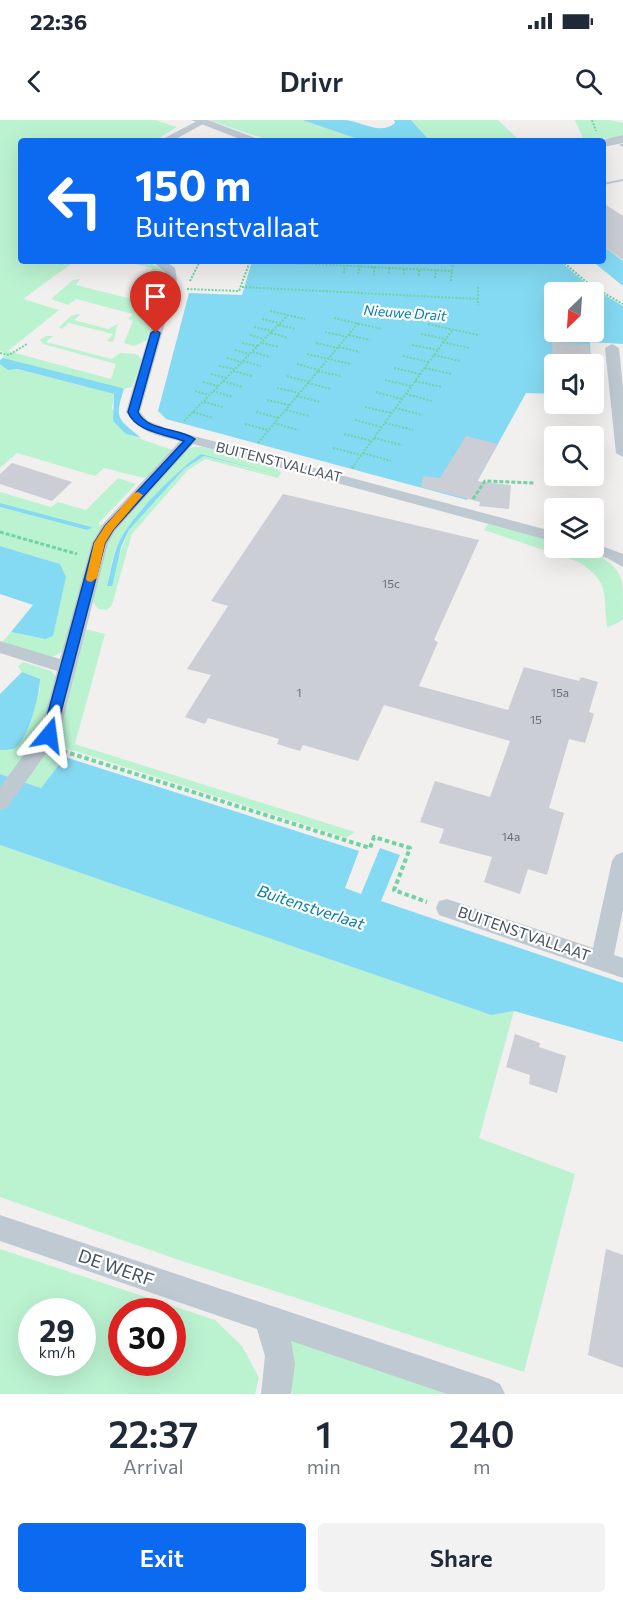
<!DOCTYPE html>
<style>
:root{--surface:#fff;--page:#f2f2f3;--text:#1f2937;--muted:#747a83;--accent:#0b6af0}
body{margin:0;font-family:Commissioner,sans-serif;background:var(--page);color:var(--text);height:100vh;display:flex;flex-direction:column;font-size:22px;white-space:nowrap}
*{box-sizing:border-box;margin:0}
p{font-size:20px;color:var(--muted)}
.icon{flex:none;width:33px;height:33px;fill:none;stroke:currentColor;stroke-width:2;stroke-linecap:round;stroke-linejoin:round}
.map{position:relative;height:1274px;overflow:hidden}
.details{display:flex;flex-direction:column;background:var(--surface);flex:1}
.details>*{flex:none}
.top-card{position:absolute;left:18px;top:18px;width:588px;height:126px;border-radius:6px;box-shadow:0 6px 24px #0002;background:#0b6af0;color:#fff;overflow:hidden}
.needle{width:39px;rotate:205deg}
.fabs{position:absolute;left:544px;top:162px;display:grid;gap:12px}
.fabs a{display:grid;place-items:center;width:60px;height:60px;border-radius:6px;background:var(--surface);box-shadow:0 6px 24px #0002;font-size:30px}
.speed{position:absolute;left:18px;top:1178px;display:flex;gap:12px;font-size:30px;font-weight:700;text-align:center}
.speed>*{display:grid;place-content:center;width:78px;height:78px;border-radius:50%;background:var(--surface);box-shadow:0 6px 24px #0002;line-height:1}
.speed small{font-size:15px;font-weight:400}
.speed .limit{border:9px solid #d22;background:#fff;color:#111}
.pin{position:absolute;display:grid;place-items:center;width:51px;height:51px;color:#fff;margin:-62px -26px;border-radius:50% 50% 50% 0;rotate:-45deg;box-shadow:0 0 6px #0007}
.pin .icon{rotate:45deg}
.me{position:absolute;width:66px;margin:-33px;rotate:16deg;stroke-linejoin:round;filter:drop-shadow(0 0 4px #0008)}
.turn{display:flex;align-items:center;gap:21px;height:126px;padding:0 18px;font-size:27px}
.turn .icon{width:78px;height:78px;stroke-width:2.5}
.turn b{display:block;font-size:42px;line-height:51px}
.eta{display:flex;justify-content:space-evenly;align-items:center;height:102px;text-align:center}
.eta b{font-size:36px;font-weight:600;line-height:42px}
.primary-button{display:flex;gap:12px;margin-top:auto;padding:12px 18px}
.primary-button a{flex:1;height:69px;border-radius:6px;background:var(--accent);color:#fff;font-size:24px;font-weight:600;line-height:69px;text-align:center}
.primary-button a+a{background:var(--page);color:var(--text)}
.status{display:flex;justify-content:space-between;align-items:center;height:42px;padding:0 30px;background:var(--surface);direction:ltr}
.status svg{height:16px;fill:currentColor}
header{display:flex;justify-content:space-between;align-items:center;height:78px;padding:0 18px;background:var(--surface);font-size:27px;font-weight:600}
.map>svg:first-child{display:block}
.green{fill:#bbf3d1;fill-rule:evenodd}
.water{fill:#84daf3;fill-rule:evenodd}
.building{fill:#cbced4}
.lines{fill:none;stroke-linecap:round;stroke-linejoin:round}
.path-far2{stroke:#70d3a4;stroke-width:2;stroke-dasharray:2 1.5;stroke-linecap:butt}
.path-far1{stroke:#70d3a4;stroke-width:3;stroke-dasharray:4 2;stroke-linecap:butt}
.path{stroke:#70d3a4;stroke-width:4;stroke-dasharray:4.5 3;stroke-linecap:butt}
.service{fill:#bfc9d2;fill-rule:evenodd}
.minor{fill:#bfc9d2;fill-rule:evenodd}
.tertiary{fill:#bfc9d2;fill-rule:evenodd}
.route{fill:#0b6af0;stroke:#07459c;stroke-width:1.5}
.slow{fill:#f59e0b}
.labels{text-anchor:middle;stroke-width:4.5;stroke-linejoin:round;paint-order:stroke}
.number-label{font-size:12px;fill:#67717c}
.far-water-label{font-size:14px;font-style:italic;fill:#0380a6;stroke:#fff}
.far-street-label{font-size:14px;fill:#46525e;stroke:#fff}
.street-label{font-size:15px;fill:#46525e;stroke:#fff}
.water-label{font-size:16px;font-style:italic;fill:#0380a6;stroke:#fff}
.near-street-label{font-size:18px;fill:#46525e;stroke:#fff}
</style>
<div class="status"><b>22:36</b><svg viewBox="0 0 49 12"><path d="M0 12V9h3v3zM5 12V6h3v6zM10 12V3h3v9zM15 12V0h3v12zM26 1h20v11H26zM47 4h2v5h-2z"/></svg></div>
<header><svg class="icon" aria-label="back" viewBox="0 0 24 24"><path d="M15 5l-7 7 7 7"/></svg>Drivr<svg class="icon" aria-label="search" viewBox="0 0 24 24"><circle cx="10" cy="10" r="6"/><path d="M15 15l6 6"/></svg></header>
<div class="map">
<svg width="623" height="1274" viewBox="0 0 623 1274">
<rect width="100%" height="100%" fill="#f2efef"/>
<path class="green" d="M0,0H155L177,7L154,21H21V141H75L23,179L59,190L8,231L111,259L116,244L43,224L40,220L46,216H53L46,222L112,239L120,233L136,234L142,239L132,267L124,269L2,239L5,233L0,231Z
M209,0H302L364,21H271Z
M411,0H498L520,21H430Z
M575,0H610L623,3V17L584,20Z
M123,141C138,141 153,140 164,152L163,165L154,169L146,168L152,148Z
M80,159L76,165L132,179L142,173L158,178L147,220L134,226L124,223L133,201L128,199L133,194L76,179L68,185L51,179L73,160Z
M78,194L80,195L74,200L108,209L118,204L113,222L107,221L113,214L69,203L62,209L59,207L71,196Z
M0,240L16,249L114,274L112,288L126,314L173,330L149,356L144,358L104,348L95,356L17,333L0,348Z
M194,327H203L276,347L281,353L278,358L205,339L188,350L132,414L112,485L107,490L98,489L92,481L106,425L115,410L186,330ZM201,334L272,354L204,336L187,346L129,410L107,466C110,451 113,433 120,420C131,397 179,348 201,334Z
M118,358L136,364L98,404L104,406L63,531L53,537H47L2,522L11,512L45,519L60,444L0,426V387L87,410L91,408L0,383V372L51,387L58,382L86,390Z
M488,404L555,421V428C579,428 613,433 622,461C623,473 623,487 623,499L618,503L607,507C603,472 610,463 579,442L484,410Z
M85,509L105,514L75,624L355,712L346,718L53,624Z
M23,542L51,551L57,557L41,612L9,657L0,654V630L21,620L40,570V559L22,552L18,546Z
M47,630L65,637L41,668L24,662Z
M0,725L491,895L514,891L479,1018L575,1054L524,1252L179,1140L0,1077Z
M0,1129L215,1200L242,1226L259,1258L255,1274H0ZM32,1191H82V1242H32ZM122,1191H172V1242H122Z
M287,1216L446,1271L445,1274H292Z"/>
<path class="water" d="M302,0C316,0 331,0 345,0C361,1 380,16 395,3L394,0H411L430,21H364Z
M603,126L623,141V166L592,141H603Z
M252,141H560L588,165L623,186V224L590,222L591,244H555V274L526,273L467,380L166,299L158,291L189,173L242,175ZM555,172H594V212H555Z
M3,238L122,268L124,269C114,300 118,298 141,318L126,314L113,301L114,274L17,249L8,250L0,244V240Z
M201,334L272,353L204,336L185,348L129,410L121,427L113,463L112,466H107C111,451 113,434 120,420C131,397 179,348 201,334Z
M0,383L91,407L92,408L87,410L0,387Z
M0,426L60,444L66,457L53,516L45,519L11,512L33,485L0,474Z
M22,552L40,559C40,574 28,620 15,628C10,630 5,630 0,630V574Z
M65,637L359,731L345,768L361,774L380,728L400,735L381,781L623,863V922L514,891L491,895L0,725V654L41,668Z"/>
<path class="building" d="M603,83L623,96V140L603,126Z
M552,222L589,224L591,244H553Z
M466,316L498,324L477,361L511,365L509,389L479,386L480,382L421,367L423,356L440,358Z
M12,343L72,362L52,381L0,364V354Z
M283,374L479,420L434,520L438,522L419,566L508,590L524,547L579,561L581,557L598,562L589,592L594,594L585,623L569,619L549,688L564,693L547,755L528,749L520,774L484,762L492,737L439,723L444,709L420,702L435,661L490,677L510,621L384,585L358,641L303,625L300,631L277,624L279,619L208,598L205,604L185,597L211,555L187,549L228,486L211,481Z
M515,914L540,923L539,927L566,936L557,973L529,964L530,955L506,947Z
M606,1129L623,1135V1248L588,1235Z"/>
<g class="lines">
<path class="path-far2" d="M592,0L596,11
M252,141L452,151
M562,141L590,165L623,184
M374,147V155
M389,148V155
M404,149V156
M419,150V157
M344,153L345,146
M358,154L360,146
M435,158L436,150
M190,161L200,141
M451,161L453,142
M242,167L478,179
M478,167V185
M187,169L239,171L250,141
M270,191L305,199
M334,198L382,209
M262,199L279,203
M428,204L478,215
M279,205L296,209
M254,207L272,211
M325,212L347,217
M271,213L288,218
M421,214L446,219
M250,215L264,219
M349,215L370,220
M443,222L469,228
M242,223L257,226
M262,223L279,227
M316,223L338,228
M412,225L438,230
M339,227L360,232
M235,230L249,234
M253,232L270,237
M0,233L9,235L27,224
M307,234L351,244
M434,235L460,241
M403,236L429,242
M227,238L241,242
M243,241L261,246
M297,244L319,250
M219,246L234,249
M394,248L420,254
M425,248L451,254
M233,251L252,256
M318,251L341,256
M211,254L226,258
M287,256L309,262
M385,260L411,266
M223,261L242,267
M415,261L442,267
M203,262L218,266
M308,263L331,269
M277,268L299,273
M195,271L209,275
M213,271L232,277
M376,272L402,279
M406,274L432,281
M297,276L320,282
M267,280L289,285
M204,282L223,287
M365,287L392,293
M395,288L423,295
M286,290L309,296
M193,292L213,298
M256,292L279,298
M355,300L382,307
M184,301L288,195
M274,303L298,310
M385,303L413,310
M245,304L268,310
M344,314L372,321
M374,318L402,325
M258,323L358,203
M333,328L361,335
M363,333L391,341
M352,348L453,209"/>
<path class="path-far1" d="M352,348L353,346
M473,379L485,361L534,363
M0,412L77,434"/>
<path class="path" d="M63,631L370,728L374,717L410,728L394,770L427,782"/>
<path class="service" d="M621,24H623V27L619,25Z
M623,59V61L603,65V63Z"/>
<path class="minor" d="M199,0L207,2L172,21H159Z
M152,141H165L175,148L177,160L140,292L148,301L171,310L555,412V422L193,324L115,411L108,423L59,615L7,688L0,690V667L40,613L57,551L0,533V521L60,539L92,423L103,404L180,321C158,316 138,312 126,292L165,160V152Z
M612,224L619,228L623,268V337L616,333L605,228Z
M594,423L623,434V447L607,438L587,432L585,428H594Z
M623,732V790L614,835L623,838V858L439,795L436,788L439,781L447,779L593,828L612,741L616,735Z
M0,1095L490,1259L500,1264L505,1274H447L291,1221L295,1244L291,1274H261L265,1236L257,1209L0,1121Z"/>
<path class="tertiary" d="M191,0H208L263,21H245Z
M623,15V23L603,27V21H598Z"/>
</g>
<path class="route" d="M156,210L160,213L138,292C146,311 180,308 195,319L113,410L105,423L55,615L49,620L42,615L94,423L105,406L184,321C165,314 136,312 128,292L151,213Z"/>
<path class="slow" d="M138,372L143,375L113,410L105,423L97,458L91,462L87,461L86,458L94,423L105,406L134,373Z"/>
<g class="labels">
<g class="number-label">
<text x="391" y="468">15c</text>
<text x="299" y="577">1</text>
<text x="560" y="577">15a</text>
<text x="536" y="604">15</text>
<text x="511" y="721">14a</text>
</g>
<g class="far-water-label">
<text transform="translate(405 193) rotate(4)" y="5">Nieuwe Drait</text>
</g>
<g class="far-street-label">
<text transform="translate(279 342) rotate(14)" y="5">BUITENSTVALLAAT</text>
</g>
<g class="street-label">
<text transform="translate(524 814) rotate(19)" y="5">BUITENSTVALLAAT</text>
</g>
<g class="water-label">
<text transform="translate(311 787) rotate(18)" y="6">Buitenstverlaat</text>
</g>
<g class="near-street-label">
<text transform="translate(116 1148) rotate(19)" y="6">DE WERF</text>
</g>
</g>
</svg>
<div class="fabs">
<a><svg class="needle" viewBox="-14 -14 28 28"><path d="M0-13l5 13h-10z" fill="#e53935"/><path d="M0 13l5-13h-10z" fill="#747a83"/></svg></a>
<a><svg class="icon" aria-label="sound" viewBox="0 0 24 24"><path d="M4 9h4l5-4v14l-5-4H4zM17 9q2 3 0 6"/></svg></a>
<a><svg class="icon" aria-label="search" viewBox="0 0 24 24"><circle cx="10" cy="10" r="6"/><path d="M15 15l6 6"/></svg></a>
<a><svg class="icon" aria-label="layers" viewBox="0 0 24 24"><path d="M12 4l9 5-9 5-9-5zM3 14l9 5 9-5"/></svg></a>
</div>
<div class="speed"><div>29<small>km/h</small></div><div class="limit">30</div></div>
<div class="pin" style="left:156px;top:213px;background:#d93025"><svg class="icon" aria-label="arrive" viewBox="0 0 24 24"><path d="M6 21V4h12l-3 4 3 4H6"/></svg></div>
<svg class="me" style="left:49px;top:615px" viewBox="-20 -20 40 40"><path d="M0-17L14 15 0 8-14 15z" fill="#0b6af0" stroke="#fff" stroke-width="4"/></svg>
<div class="top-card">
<div class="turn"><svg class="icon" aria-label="left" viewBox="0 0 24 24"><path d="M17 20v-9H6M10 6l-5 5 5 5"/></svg><div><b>150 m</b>Buitenstvallaat</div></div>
</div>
</div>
<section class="details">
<div class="eta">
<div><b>22:37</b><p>Arrival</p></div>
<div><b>1</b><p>min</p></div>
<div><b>240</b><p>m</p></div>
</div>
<div class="primary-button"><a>Exit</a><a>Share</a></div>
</section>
